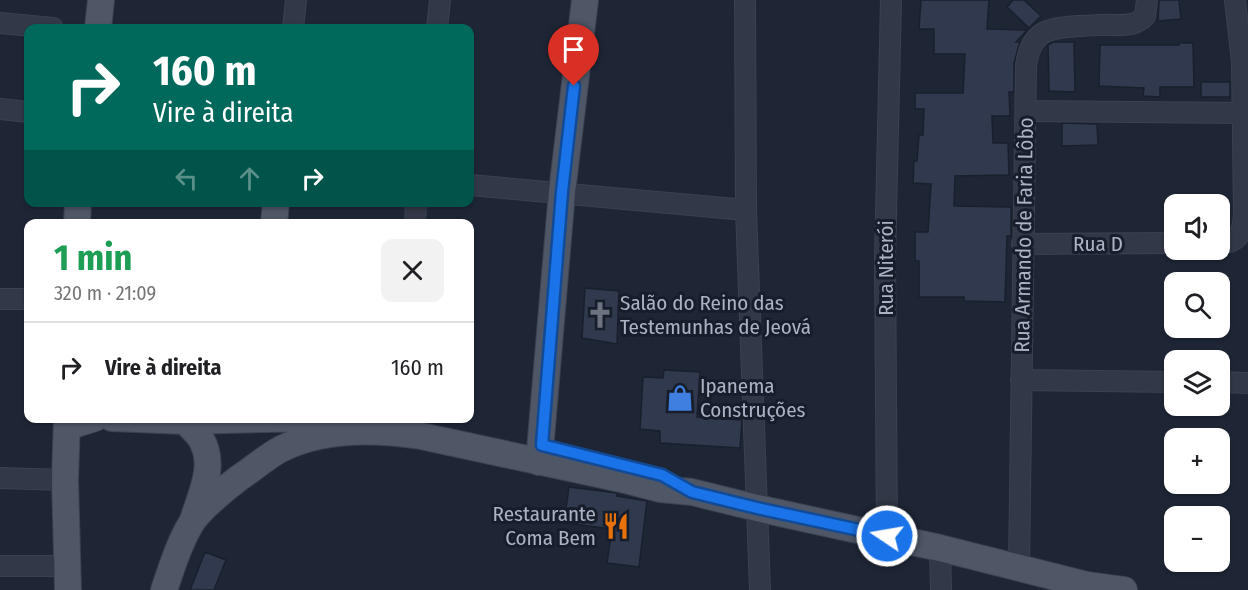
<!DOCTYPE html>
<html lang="pt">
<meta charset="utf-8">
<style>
:root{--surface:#fff;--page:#f2f2f2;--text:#202124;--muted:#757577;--line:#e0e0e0}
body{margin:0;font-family:"Fira Sans Condensed",sans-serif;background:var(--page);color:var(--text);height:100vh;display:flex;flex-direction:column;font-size:22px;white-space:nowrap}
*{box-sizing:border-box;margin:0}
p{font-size:20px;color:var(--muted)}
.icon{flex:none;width:33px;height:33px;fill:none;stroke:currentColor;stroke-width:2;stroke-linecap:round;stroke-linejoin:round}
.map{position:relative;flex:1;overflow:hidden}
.details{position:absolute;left:24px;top:219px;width:450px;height:204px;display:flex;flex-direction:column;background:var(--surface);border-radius:12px;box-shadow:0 2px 4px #0004}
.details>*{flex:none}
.hud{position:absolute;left:24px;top:24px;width:450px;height:183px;border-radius:12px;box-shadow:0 2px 4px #0004;background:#00695c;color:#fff;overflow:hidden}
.tools{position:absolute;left:1164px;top:194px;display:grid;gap:12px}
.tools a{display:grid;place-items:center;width:66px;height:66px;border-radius:12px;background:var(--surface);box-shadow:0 2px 4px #0004;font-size:30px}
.pin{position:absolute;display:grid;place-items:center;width:51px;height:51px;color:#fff;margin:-62px -26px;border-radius:50% 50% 50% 0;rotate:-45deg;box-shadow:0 0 6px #0007}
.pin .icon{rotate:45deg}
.me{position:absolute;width:66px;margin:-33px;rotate:282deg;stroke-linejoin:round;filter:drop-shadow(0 0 4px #0008)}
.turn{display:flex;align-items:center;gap:21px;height:126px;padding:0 30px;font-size:27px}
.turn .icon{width:78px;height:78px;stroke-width:2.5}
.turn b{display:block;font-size:42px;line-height:51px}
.lanes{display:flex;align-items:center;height:57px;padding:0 30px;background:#0003;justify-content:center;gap:30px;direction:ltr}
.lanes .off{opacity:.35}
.round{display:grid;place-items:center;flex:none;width:63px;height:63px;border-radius:12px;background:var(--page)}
.overview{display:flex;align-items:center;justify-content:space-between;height:102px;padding:0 30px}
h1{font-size:36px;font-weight:700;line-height:45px;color:#1e9e55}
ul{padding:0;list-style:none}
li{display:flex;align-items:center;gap:18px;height:90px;padding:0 30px;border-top:2px solid var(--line)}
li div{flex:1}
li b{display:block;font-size:22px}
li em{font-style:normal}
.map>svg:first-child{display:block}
.building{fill:#30394d;stroke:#191f2d;stroke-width:1.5}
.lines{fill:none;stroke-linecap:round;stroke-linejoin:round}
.minor-casing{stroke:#3b4150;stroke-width:22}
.major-casing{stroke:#3b4150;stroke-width:28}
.minor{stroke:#323847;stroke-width:20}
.major{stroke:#4f5767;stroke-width:26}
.route-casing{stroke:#114b97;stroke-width:15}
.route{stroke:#1a73e8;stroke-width:10}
.labels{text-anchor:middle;stroke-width:6;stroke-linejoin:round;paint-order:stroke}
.street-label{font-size:21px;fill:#abb2c4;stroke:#181d2b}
.poi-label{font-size:21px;fill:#abb2c4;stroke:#181d2b;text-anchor:start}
</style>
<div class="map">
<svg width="1248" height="590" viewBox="0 0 1248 590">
<rect width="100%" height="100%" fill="#1e2636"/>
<path class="building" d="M921,0H989L987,29L1027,30L1016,42H1020L1014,63V92H1009L1010,116H992L993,143H1008L1009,175L955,176L954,206L1011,207V236H1007L1005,302L964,301V297H919V261H915V232H928L931,184L913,183L914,161H917L919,135H923L924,109H915V93H963L965,54H934V29H919Z
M1013,0H1024L1041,16L1029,28L1007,7Z
M1159,0H1179L1181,19L1158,21Z
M1053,42H1074L1075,92L1049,91L1048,45Z
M1179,43H1193L1194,87H1160V97L1143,96L1144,88L1099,86L1100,45H1179Z
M1201,82H1230V97H1201Z
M1062,123L1097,124L1098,145L1062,146Z
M585,288L619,291L617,344L582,338Z
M664,370L700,372L697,417L742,420L740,448L660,443V431L640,429L643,377L663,378Z
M569,487L617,493V496L647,501L639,567L607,563L612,529L564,523Z
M205,552L226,560L214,590H190Z"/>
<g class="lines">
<defs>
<path id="minor" d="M745,0L746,210L760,590
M0,23L53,28
M293,28L296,0
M437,28L440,0
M0,109L28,112
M1026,111L1244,113
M470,185L746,210
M415,224L416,202
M1220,243C1240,243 1243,231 1244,213L1242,62L1235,0
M1022,244L1174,243
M0,299H28
M1021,380L1174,382
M1220,382L1248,383
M0,478L65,480
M887,536L885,259L891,0
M940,548L941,590
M0,566H67
M1019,567L1026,65C1031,31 1048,28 1078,26C1089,26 1100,24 1111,25C1123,25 1137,26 1145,16L1147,0"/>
<path id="major" d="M98,28L101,0
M77,224L78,202
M274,224L276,202
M67,418L65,480L68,590
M112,418L185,421L312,418
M185,421C190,427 197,432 201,439C216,464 202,492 194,517
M67,427L95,418
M539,462L562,192L585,0
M164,590C172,567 179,543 192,522C200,509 227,487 239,478C253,469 266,457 281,449C323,428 376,429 421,436L621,479L660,489L692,492L757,508L940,548L1087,585L1124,590"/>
</defs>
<use href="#minor" class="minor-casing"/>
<use href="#major" class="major-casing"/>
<use href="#minor" class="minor"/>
<use href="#major" class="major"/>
</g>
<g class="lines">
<defs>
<path id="route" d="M574,86L562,192L542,445L662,475L692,492L757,508L887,536"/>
</defs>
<use href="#route" class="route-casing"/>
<use href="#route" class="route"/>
</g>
<defs>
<symbol id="church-bare" viewBox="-9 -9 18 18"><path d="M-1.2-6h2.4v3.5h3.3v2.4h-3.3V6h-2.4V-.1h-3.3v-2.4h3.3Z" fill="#6b7280" stroke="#181d2b" stroke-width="2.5" paint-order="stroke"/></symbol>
<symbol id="shop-bare" viewBox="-9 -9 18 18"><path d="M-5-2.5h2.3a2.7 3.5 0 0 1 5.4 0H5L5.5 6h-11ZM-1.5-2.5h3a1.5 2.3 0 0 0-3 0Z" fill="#3f7fe0" stroke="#181d2b" stroke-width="2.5" paint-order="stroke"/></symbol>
<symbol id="restaurant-bare" viewBox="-9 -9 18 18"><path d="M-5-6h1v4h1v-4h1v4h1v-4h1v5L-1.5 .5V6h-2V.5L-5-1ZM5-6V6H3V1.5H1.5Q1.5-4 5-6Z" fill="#e8710a" stroke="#181d2b" stroke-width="2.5" paint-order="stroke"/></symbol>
</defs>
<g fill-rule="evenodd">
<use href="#church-bare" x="581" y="296" width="38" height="38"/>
<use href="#shop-bare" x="661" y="379" width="38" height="38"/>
<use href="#restaurant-bare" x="597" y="507" width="38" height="38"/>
</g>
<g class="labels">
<g class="street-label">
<text transform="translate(1024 235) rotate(-89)" y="7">Rua Armando de Faria Lôbo</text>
<text x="1098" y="251">Rua D</text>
<text transform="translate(886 268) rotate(-90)" y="7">Rua Niterói</text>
</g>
<g class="poi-label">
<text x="620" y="310">Salão do Reino das<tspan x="620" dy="24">Testemunhas de Jeová</tspan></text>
<text x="700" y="393">Ipanema<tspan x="700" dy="24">Construções</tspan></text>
<text x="596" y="521" text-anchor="end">Restaurante<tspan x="596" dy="24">Coma Bem</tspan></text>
</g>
</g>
</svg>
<div class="tools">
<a><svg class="icon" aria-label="sound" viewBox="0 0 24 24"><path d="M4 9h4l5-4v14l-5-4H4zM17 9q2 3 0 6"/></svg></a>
<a><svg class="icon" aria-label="search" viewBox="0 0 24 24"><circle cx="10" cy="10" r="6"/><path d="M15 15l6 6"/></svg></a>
<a><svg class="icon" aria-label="layers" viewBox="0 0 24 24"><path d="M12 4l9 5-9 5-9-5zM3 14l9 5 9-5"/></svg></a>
<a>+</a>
<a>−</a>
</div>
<div class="pin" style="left:574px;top:86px;background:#d93025"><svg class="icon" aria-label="arrive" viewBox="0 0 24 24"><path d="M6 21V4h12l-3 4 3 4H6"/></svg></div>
<svg class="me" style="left:887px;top:536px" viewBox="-20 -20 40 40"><circle r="17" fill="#1a73e8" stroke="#fff" stroke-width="3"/><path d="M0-11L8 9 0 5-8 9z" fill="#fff"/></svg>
<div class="hud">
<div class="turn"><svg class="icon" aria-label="right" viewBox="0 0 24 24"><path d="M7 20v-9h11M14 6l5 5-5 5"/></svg><div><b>160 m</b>Vire à direita</div></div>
<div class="lanes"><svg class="icon off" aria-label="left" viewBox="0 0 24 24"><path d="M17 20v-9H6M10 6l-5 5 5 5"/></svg><svg class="icon off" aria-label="ahead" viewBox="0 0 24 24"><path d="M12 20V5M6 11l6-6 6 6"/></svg><svg class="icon" aria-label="right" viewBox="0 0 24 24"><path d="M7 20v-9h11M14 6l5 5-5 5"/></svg></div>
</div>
<section class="details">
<div class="overview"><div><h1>1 min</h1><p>320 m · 21:09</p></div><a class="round"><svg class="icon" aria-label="close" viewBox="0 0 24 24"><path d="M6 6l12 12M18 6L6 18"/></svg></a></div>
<ul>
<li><svg class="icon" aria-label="right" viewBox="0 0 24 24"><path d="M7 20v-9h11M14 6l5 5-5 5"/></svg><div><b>Vire à direita</b></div><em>160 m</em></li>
</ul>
</section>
</div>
